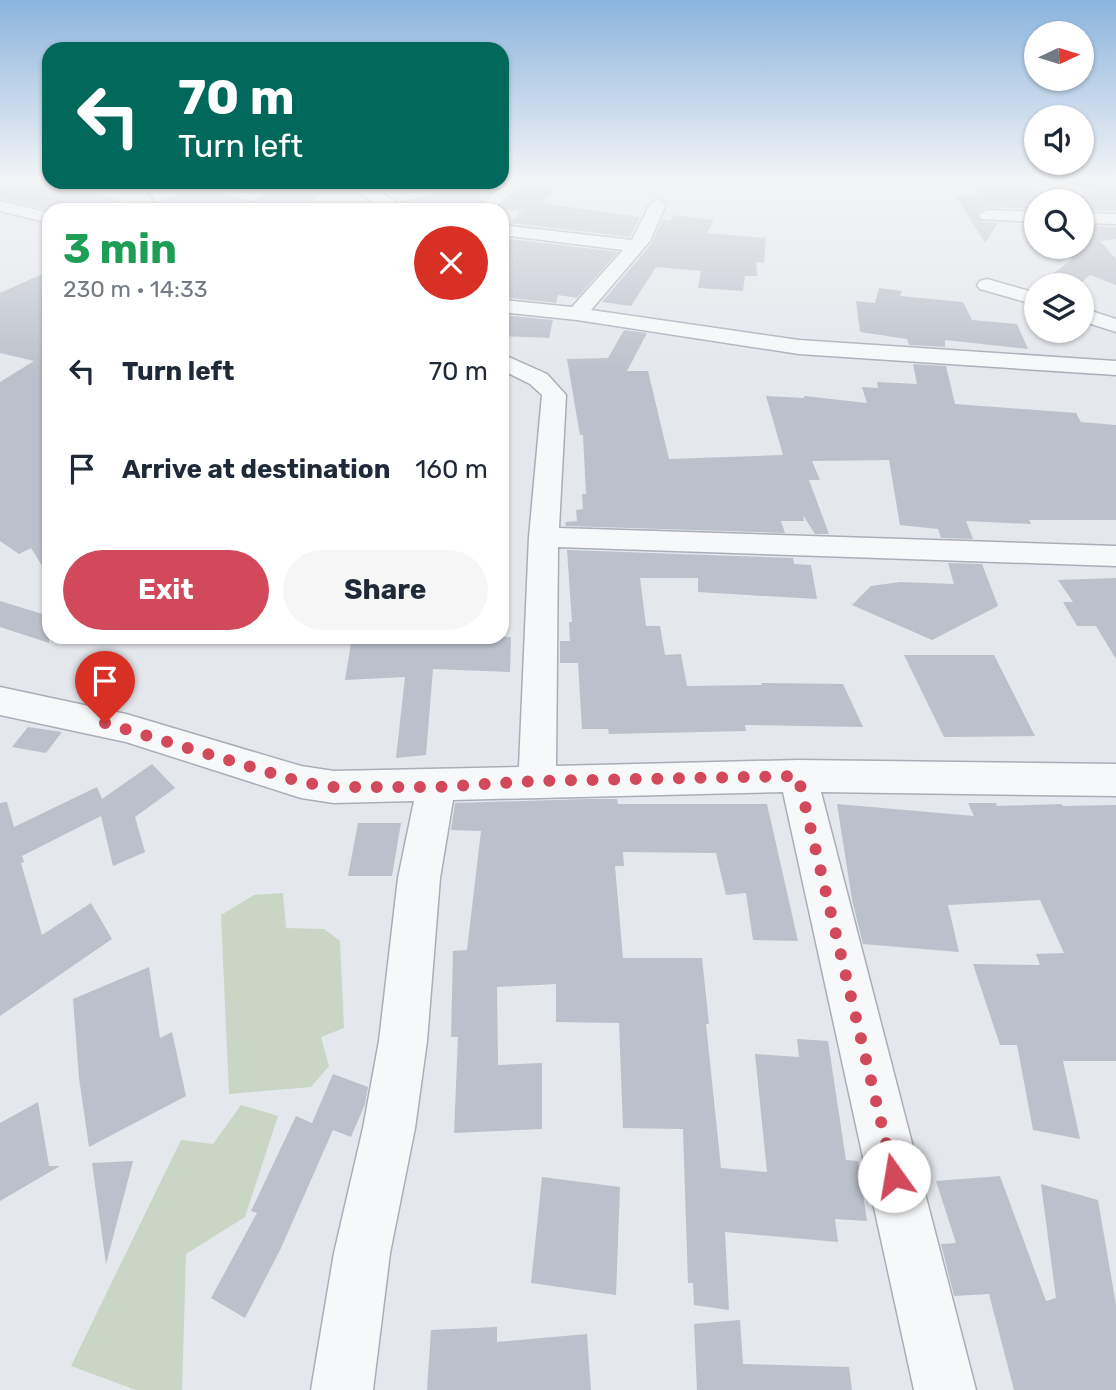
<!DOCTYPE html>
<meta charset="utf-8">
<style>
:root{--surface:#fff;--page:#f6f6f7;--text:#1f2937;--muted:#747a83;--accent:#d1495b}
body{margin:0;font-family:Rubik,sans-serif;background:var(--page);color:var(--text);height:100vh;display:flex;flex-direction:column;font-size:26px;white-space:nowrap}
*{box-sizing:border-box;margin:0}
p{font-size:23px;color:var(--muted)}
.icon{flex:none;width:38px;height:38px;fill:none;stroke:currentColor;stroke-width:2;stroke-linecap:round;stroke-linejoin:round}
.map{position:relative;flex:1;overflow:hidden}
.panel{position:absolute;left:42px;top:203px;width:467px;height:441px;display:flex;flex-direction:column;background:var(--surface);border-radius:21px;box-shadow:0 2px 5px #0004}
.panel>*{flex:none}
.top-card{position:absolute;left:42px;top:42px;width:467px;height:147px;border-radius:21px;box-shadow:0 2px 5px #0004;background:#00695c;color:#fff;overflow:hidden}
.needle{width:46px;rotate:86deg}
.fabs{position:absolute;left:1024px;top:21px;display:grid;gap:14px}
.fabs a{display:grid;place-items:center;width:70px;height:70px;border-radius:50%;background:var(--surface);box-shadow:0 2px 5px #0004;font-size:35px}
.pin{position:absolute;display:grid;place-items:center;width:60px;height:60px;color:#fff;margin:-72px -30px;border-radius:50% 50% 50% 0;rotate:-45deg;box-shadow:0 0 7px #0007}
.pin .icon{rotate:45deg}
.me{position:absolute;width:77px;margin:-38px;rotate:347deg;stroke-linejoin:round;filter:drop-shadow(0 0 5px #0008)}
.turn{display:flex;align-items:center;gap:24px;height:147px;padding:0 21px;font-size:32px}
.turn .icon{width:91px;height:91px;stroke-width:2.5}
.turn b{display:block;font-size:49px;line-height:60px}
.round{display:grid;place-items:center;flex:none;width:74px;height:74px;border-radius:37px;background:var(--page)}
.headline{display:flex;align-items:center;justify-content:space-between;height:119px;padding:0 21px}
h1{font-size:42px;font-weight:700;line-height:52px;color:#1e9e55}
.cta{display:flex;gap:14px;margin-top:auto;padding:14px 21px}
.cta a{flex:1;height:80px;border-radius:42px;background:var(--accent);color:#fff;font-size:28px;font-weight:700;line-height:80px;text-align:center}
.cta a+a{background:var(--page);color:var(--text)}
ul{padding:0;list-style:none}
li{display:flex;align-items:center;gap:21px;height:98px;padding:0 21px}
li div{flex:1}
li b{display:block;font-size:26px}
li em{font-style:normal}
.map>svg:first-child{display:block}
.green{fill:#c9d6c5}
.lines{fill:none;stroke-linecap:round;stroke-linejoin:round}
.stream{fill:#9fb4cc;fill-rule:evenodd}
.building{fill:#bbc0ca}
.minor-casing{stroke:#a9aeb7;stroke-width:3}
.minor{fill:#f7f8fa;fill-rule:evenodd}
.route{stroke:#d1495b;stroke-width:12;stroke-dasharray:0 21.6}
</style>
<div class="map">
<svg width="1116" height="1390" viewBox="0 0 1116 1390">
<rect width="100%" height="100%" fill="#e4e7ec"/>
<path class="green" d="M675,178H842V187L700,181Z
M283,893L286,928L324,929L340,941L344,1028L321,1037L329,1066L311,1087L229,1094L221,915L254,895Z
M241,1105L278,1116L245,1217L186,1254L182,1390H136L71,1366L181,1140L213,1144Z"/>
<g class="lines">
<path class="stream" d="M138,182H142L158,204L155,210H151L154,204Z"/>
</g>
<path class="building" d="M1072,178H1116V211H1082V192H1090Z
M70,182L138,208V210H48L0,199V183Z
M277,183L330,188L302,210H144L143,207L200,186L252,201Z
M460,187L485,197L470,210H409L400,202Z
M524,187L555,190L541,203L640,217L630,237L510,223L523,210H495Z
M975,188L1036,190V209L987,207L978,213L981,222L998,223L985,243L954,194L981,195Z
M674,215L714,220L707,233L766,238L764,263L756,262L757,276H745L743,291L698,288L701,271L656,267L631,306L602,302L652,243L662,220L670,221Z
M1082,226L1116,227V239L1100,241L1116,259V285L1090,275L1082,282L1051,275L1073,259L1050,247H1082Z
M502,238L618,252L577,298L558,295L556,303L502,297Z
M49,271V577L31,548L19,554L0,541V382L34,361L0,353V293Z
M879,288L902,291L900,296L963,302L972,320L1017,324L1028,349L945,340V347L909,345L907,339L860,332L856,301L875,303Z
M502,315L553,320L549,338L502,336Z
M624,330L647,333L627,371H648L669,459L783,455L766,396L804,398V396L867,403L862,387L878,388L877,382L917,384L913,364L946,366L955,404L1076,413L1081,422L1116,425V520H1029L1031,524L966,521L973,539L941,538L938,529L900,525L889,460L812,461L820,480H809L829,534H815L803,515L804,521H781L785,533L566,526L565,522L577,521L576,510L583,509L582,494H586L583,435H580L567,359L608,358Z
M567,550L793,558L794,564L811,565L817,599L698,592V578H640L646,626H660L665,655L681,654L687,686L762,685L761,683L843,684L863,727L745,725L746,731L609,734L608,729H582L578,663H560V641H570L569,622H572Z
M948,563L982,564L998,606L932,640L852,605L871,586L900,582L954,584Z
M1116,578V659L1096,626H1077L1063,602H1073L1058,580Z
M0,601L49,616V643L0,627Z
M352,637H511L510,672L433,669L426,755L396,758L405,677L345,680Z
M904,655H994L1035,736L944,737Z
M28,727L62,732L46,753L12,747Z
M152,764L175,788L135,817L145,852L113,866L101,816L22,856L24,862L21,863L42,935L91,903L112,939L0,1016V803L7,802L14,827L97,787L102,799Z
M587,799H617L618,804H767L798,941L753,940L746,893L726,895L716,853L623,852L624,866H615L623,958H702L709,1024H706L721,1168L767,1172L755,1054L799,1057L797,1039L828,1041L846,1160L858,1161L867,1221L835,1219L838,1242L725,1232L729,1310L694,1305L693,1283H688L683,1129L623,1128L619,1023L556,1022V984L497,987L498,1065L542,1063V1129L454,1133L458,1037H451L453,951L467,950L481,831L451,830L455,803Z
M968,803H996L997,806L1061,804L1063,806L1116,805V1061H1063L1080,1139L1033,1130L1017,1045H1000L973,964L1040,965L1036,954L1064,953L1040,900L948,905L959,952L863,944L852,900L837,804L974,816Z
M358,823H401L392,876H348Z
M149,967L160,1038L172,1032L186,1096L89,1147L79,1078L73,999Z
M333,1074L368,1087L365,1104L351,1137L333,1130L281,1248L245,1318L211,1298L257,1213L251,1211L296,1116L312,1123Z
M38,1102L49,1166H60L0,1201V1123Z
M133,1161L106,1264L92,1163Z
M1000,1176L1046,1301L1056,1298L1041,1184L1098,1200L1116,1305V1390H1014L989,1294L954,1296L941,1244L956,1243L936,1181Z
M542,1177L620,1187L616,1295L531,1283Z
M740,1320L743,1364L849,1367L852,1390H697L694,1324Z
M497,1327V1342L587,1334L591,1390H427L431,1330Z"/>
<g class="lines">
<defs>
<path id="minor" d="M513,178H525L527,181L491,210H473Z
M350,182H367L406,210C383,210 365,201 350,182Z
M658,199L666,204L650,241L591,310L799,340L1116,361V375L799,354L577,320L502,312V300L572,307L623,250L502,235V225L632,240L650,204Z
M0,201L49,213V223L0,211Z
M987,210L1036,212V222L981,219L979,215Z
M1082,213L1116,214V224L1082,223Z
M987,279L1036,293V305L980,289L977,285L980,281Z
M1082,308L1116,319V332L1082,321Z
M502,354L547,374L566,395L559,528L1116,546V566L558,547L556,766L798,760L1116,764V796L821,792L976,1390H914L783,792L453,800L440,878L427,1041L415,1128L390,1253L373,1390H311L334,1253L363,1128L379,1041L398,878L414,801L334,803L301,798L126,742L0,715V687L126,714L301,766L334,771L519,767L529,537L542,395L530,384L502,370Z"/>
</defs>
<use href="#minor" class="minor-casing"/>
<use href="#minor" class="minor"/>
</g>
<linearGradient id="sky" x2="0" y2="1"><stop stop-color="#8bb4dd"/><stop offset="0.48" stop-color="#f3f4f6"/><stop offset="1" stop-color="#f3f4f6" stop-opacity="0"/></linearGradient>
<rect width="1116" height="373" fill="url(#sky)"/>
<g class="lines">
<path class="route" d="M105,723L301,782L334,787H436L537,781L798,776L894,1176"/>
</g>
</svg>
<div class="fabs">
<a><svg class="needle" viewBox="-14 -14 28 28"><path d="M0-13l5 13h-10z" fill="#e53935"/><path d="M0 13l5-13h-10z" fill="#747a83"/></svg></a>
<a><svg class="icon" aria-label="sound" viewBox="0 0 24 24"><path d="M4 9h4l5-4v14l-5-4H4zM17 9q2 3 0 6"/></svg></a>
<a><svg class="icon" aria-label="search" viewBox="0 0 24 24"><circle cx="10" cy="10" r="6"/><path d="M15 15l6 6"/></svg></a>
<a><svg class="icon" aria-label="layers" viewBox="0 0 24 24"><path d="M12 4l9 5-9 5-9-5zM3 14l9 5 9-5"/></svg></a>
</div>
<div class="pin" style="left:105px;top:723px;background:#d93025"><svg class="icon" aria-label="arrive" viewBox="0 0 24 24"><path d="M6 21V4h12l-3 4 3 4H6"/></svg></div>
<svg class="me" style="left:894px;top:1176px" viewBox="-20 -20 40 40"><circle r="19" fill="#fff"/><path d="M0-13L10 11 0 6-10 11z" fill="#d1495b"/></svg>
<div class="top-card">
<div class="turn"><svg class="icon" aria-label="left" viewBox="0 0 24 24"><path d="M17 20v-9H6M10 6l-5 5 5 5"/></svg><div><b>70 m</b>Turn left</div></div>
</div>
<section class="panel">
<div class="headline"><div><h1>3 min</h1><p>230 m · 14:33</p></div><a class="round" style="background:#d93025;color:#fff"><svg class="icon" aria-label="close" viewBox="0 0 24 24"><path d="M6 6l12 12M18 6L6 18"/></svg></a></div>
<ul>
<li><svg class="icon" aria-label="left" viewBox="0 0 24 24"><path d="M17 20v-9H6M10 6l-5 5 5 5"/></svg><div><b>Turn left</b></div><em>70 m</em></li>
<li><svg class="icon" aria-label="arrive" viewBox="0 0 24 24"><path d="M6 21V4h12l-3 4 3 4H6"/></svg><div><b>Arrive at destination</b></div><em>160 m</em></li>
</ul>
<div class="cta"><a>Exit</a><a>Share</a></div>
</section>
</div>
